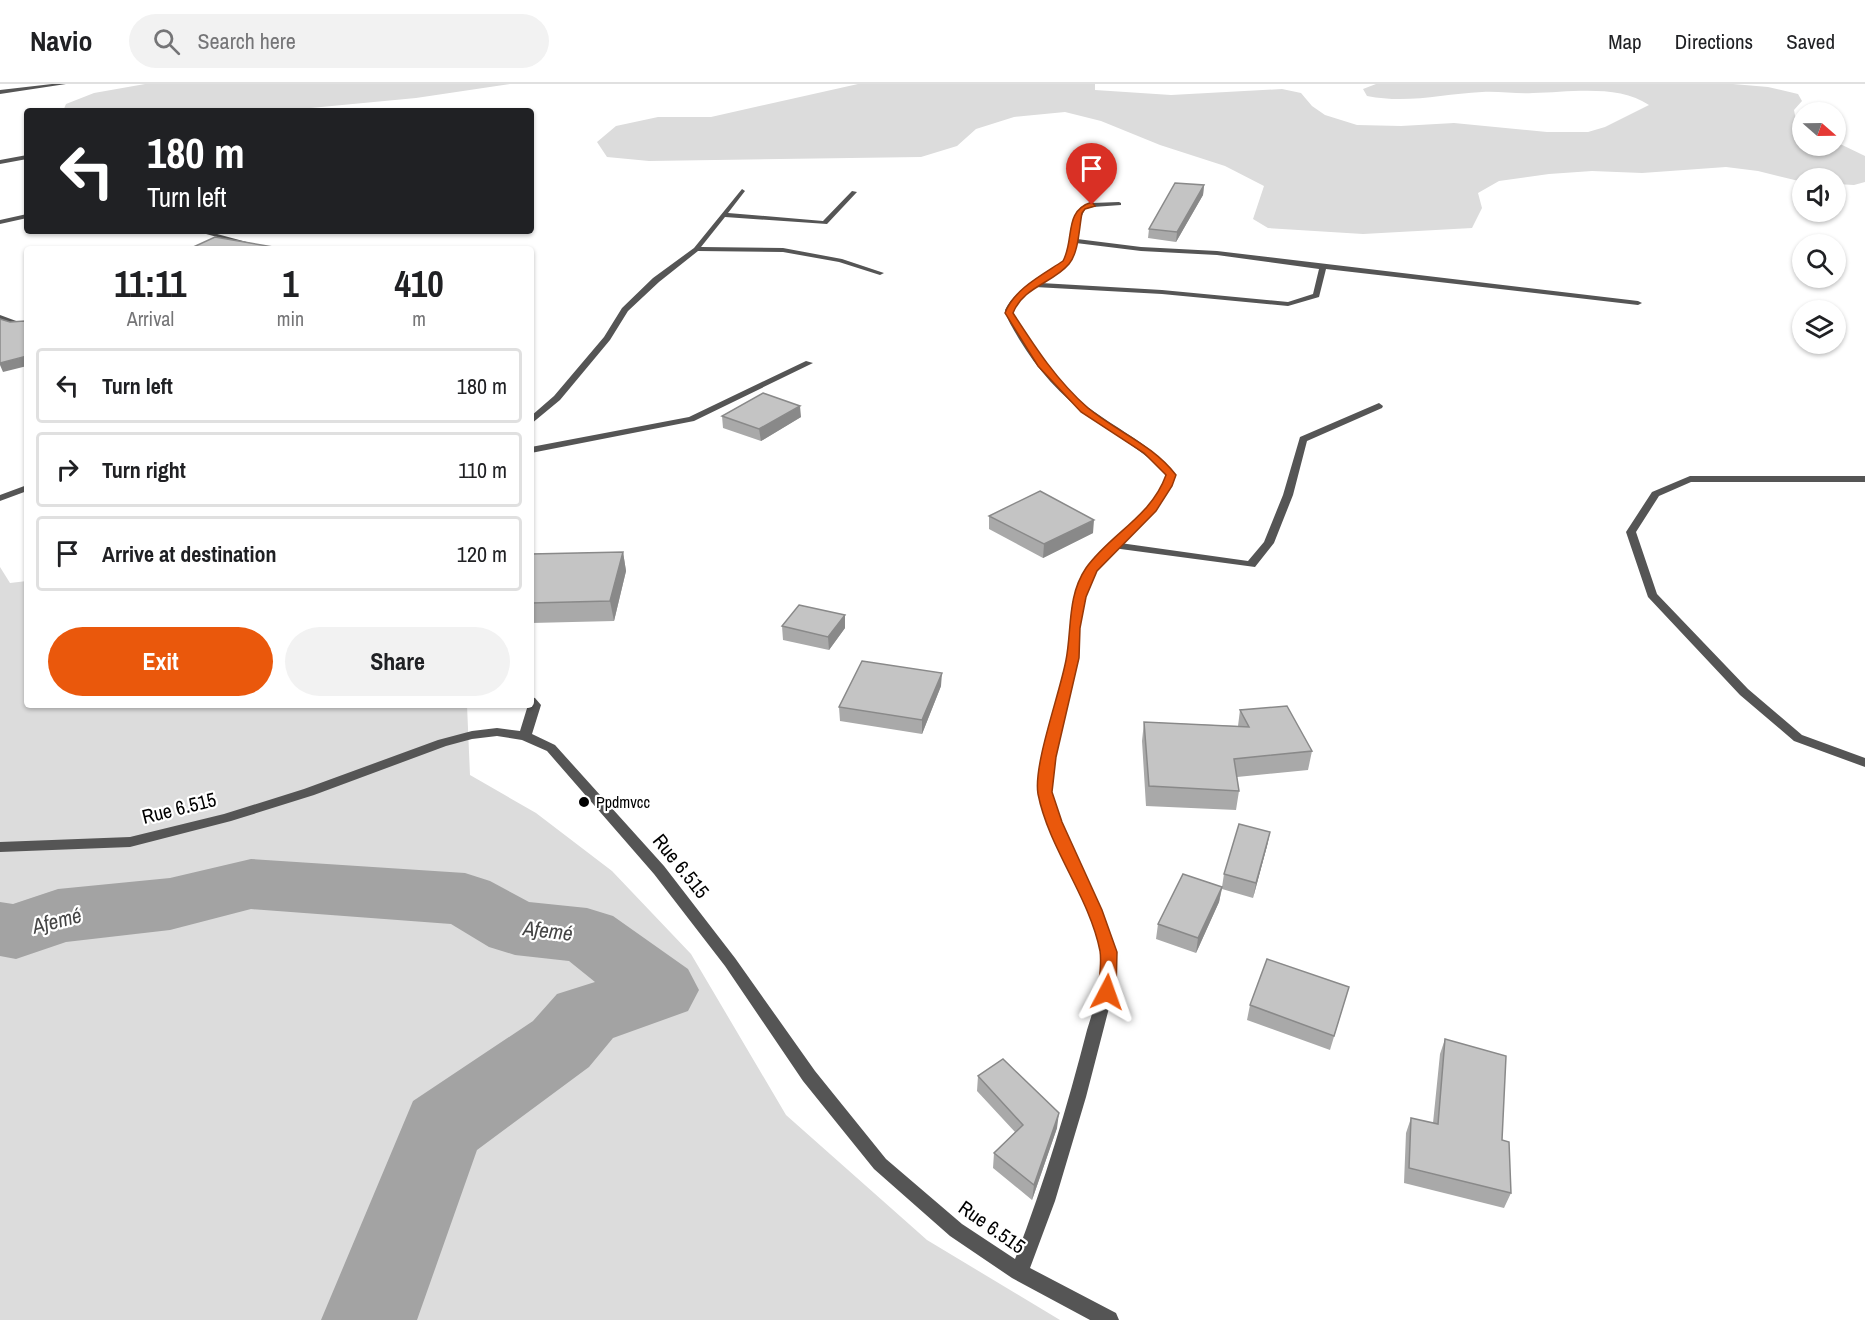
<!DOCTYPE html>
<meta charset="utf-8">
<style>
:root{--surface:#fff;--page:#f2f2f2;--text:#202124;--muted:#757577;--line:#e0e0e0;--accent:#ea580c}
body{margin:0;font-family:"Archivo Narrow",sans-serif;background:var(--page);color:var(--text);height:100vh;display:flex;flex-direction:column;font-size:22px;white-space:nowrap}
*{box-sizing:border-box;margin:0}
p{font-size:20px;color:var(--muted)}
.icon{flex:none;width:33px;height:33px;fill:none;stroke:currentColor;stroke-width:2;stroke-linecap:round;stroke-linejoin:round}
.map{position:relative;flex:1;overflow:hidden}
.side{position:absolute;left:24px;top:162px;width:510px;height:462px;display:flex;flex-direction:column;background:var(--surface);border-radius:6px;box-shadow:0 2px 4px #0004}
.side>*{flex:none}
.hud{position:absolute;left:24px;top:24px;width:510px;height:126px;border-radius:6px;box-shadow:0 2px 4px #0004;background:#202124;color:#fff;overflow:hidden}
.needle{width:39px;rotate:110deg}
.fabs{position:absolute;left:1792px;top:18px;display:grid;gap:12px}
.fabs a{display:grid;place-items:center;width:54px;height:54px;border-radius:50%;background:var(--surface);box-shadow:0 2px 4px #0004;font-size:30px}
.pin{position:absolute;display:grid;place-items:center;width:51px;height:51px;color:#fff;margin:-62px -26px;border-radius:50% 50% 50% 0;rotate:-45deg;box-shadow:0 0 6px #0007}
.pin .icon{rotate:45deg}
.me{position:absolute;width:66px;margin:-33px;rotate:4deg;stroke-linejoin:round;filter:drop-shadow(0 0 4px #0008)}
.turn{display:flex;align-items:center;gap:21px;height:126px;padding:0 24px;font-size:27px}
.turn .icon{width:78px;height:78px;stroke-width:2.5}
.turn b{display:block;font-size:42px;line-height:51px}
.eta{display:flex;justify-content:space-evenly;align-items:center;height:102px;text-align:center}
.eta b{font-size:36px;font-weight:700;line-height:42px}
.action{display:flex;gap:12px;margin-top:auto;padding:12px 24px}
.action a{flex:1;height:69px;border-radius:36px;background:var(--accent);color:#fff;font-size:24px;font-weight:700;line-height:69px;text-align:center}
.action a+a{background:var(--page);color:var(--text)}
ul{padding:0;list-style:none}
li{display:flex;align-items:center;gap:18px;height:75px;margin:0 12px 9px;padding:0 12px;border:3px solid var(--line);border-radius:6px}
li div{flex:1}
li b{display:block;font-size:22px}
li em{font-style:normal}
header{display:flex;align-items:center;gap:36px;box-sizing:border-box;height:84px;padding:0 30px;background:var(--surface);border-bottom:2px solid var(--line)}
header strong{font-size:28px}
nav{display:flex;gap:33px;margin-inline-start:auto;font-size:21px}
.search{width:420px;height:54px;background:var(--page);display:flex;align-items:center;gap:15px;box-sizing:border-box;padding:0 21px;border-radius:33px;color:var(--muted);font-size:22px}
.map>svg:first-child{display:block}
.green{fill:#dcdcdc}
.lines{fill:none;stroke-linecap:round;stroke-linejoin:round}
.river{fill:#a3a3a3;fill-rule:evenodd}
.lane{fill:#555;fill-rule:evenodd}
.street{fill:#555;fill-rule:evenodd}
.wall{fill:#a9a9a9}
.shaded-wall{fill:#898989}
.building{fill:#c4c4c4;stroke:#898989;stroke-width:1.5}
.route{fill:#ea580c;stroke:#983908;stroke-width:1.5}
.poi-dot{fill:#000;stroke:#fff;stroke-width:2}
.labels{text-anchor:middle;stroke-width:4.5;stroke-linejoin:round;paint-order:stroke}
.poi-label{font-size:16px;fill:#000;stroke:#fff;text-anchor:start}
.near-street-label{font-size:20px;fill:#000;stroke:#fff}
.near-water-label{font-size:21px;font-style:italic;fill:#444;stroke:#fff}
</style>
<header>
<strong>Navio</strong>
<div class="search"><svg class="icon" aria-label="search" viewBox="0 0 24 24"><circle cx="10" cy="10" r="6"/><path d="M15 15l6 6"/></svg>Search here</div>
<nav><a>Map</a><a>Directions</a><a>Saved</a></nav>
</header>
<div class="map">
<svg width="1865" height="1236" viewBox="0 0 1865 1236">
<rect width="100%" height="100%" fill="#fff"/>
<path class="green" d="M145,0H510L416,14L279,27H63L66,20L94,9Z
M858,0H1095V6L1171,11L1282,5L1301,9L1312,22L1325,31L1357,41L1401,42L1454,39L1547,48H1588L1605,43L1649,21C1619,0 1570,8 1533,9C1516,10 1499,7 1482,8C1442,10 1408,20 1367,12L1363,5L1376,0H1733L1768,3L1798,10L1802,17L1794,26L1797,42L1803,45V62H1836V58L1865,72V98L1854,101L1836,100V94H1803V98L1758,87L1726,83L1642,89L1592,87L1549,90L1499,97L1478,109L1482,124L1472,144L1363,150L1268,144L1253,135L1264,102L1225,82L1160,61L1101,37L1065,28L1014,33L976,45L957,62L921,73L649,77L607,73L597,58L616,42L658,33H711Z
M0,483L10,499L27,497V621H467L470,691L536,729L612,787L691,870L786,1031L927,1156L1060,1236H0Z"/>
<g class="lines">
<path class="river" d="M251,775L465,789L490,797L529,818L587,824L613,832L688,885L699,906L688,927L613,954L589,983L477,1066L417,1236H321L413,1017L533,937L557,910L595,898L569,877L515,871L489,863L451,840L251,825L170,846L66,858L16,875L0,872V818L13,820L58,805L170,794Z"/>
<path class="lane" d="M1379,319L1383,322L1382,324L1307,357L1293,411L1274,459L1255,483L1113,464L1108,461L1113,458L1248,477L1264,458L1283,411L1300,353Z"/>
<path class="street" d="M52,0H66L0,10V6Z
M27,71V75L0,80V76Z
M742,105L745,107L728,129L823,137L852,107L857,108L827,140L725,133L701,163L783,164L842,175L884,189L880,191L839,178L783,168L698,167L659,198L628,227L610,256L560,316L531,340V332L554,312L604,253L622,224L653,194L694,164Z
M1119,118L1121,119V121L1093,123L1085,125L1080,136L1077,155L1141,163L1217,167L1638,217L1642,219L1638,221L1326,185L1319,213L1288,222L1162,210L1035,203L1015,220L1013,228C1025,265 1067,310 1099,331C1126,350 1155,364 1176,391L1172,402L1155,426L1096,486L1084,513L1080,544L1079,574L1055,673L1052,708L1061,738L1101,826L1116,869L1117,893L1086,1013L1055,1117L1030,1184L1116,1229L1119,1236H1090L1012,1194L950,1152L874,1085L803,997L725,882L654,790L547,667L522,656L497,652L472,655L446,662L314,711L231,737L130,763L0,768V758L130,753L224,730L304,705L438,656L472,647L497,644L520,647L528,621H531V613L535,614L541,621L532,650L555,661L664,782L735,874L815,987L886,1075L962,1140L1015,1175C1044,1100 1067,1024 1087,946C1094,922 1107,892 1101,867C1092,831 1073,796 1058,762C1051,746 1039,725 1039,707C1037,666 1061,615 1067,575C1072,544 1067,510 1087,483C1112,451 1152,431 1166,391C1144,366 1116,352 1090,333C1061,312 1037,285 1019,255C1014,246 1007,236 1005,226C1017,200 1049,197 1064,175C1075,159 1069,139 1081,123L1092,119ZM1076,159L1141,167L1217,171L1319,185L1313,210L1288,218L1162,206L1041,199C1058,189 1072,180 1076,159Z
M27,130V134L0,140V136Z
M195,147H206L273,165H262Z
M0,231L27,241V246L0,236Z
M806,277L813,279L694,337L531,369V363L689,333Z
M1690,392H1865V398H1691L1659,412L1636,448L1657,510L1748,605L1802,651L1865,674V683L1794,657L1740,611L1648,513L1626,448L1652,408Z
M27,401V407L0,417V411Z"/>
</g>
<path class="wall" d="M1204,101L1203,111L1176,158L1148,154L1149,145Z
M722,332L801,333L761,357L723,344Z
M989,432L1093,449L1043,474L989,445Z
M623,468L626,487L614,537L531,539V470Z
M845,531V544L829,566L783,556L782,542Z
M941,602L922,650L840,637L839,623Z
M1240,626L1312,667L1308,686L1237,693L1239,707L1236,726L1146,722L1142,657L1144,638L1238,642Z
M1270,748L1267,762L1253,814L1222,805L1219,818L1196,869L1156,855L1158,840L1222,803L1224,790Z
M1349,903L1330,966L1247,936L1250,921Z
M1445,955L1502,1056L1511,1109L1504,1124L1404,1099L1406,1049L1411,1034L1433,1039L1440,970Z
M978,992L1057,1044L1032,1116L993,1084L994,1069L1015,1048L977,1007Z"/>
<path class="shaded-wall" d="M1204,101L1203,111L1176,158L1177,148Z
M27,272V282L3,288L0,281V279Z
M800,322L801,333L761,357L759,345Z
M1094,436L1093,449L1043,474L1044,460Z
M623,468L626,487L614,537L610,517Z
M845,531V544L829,566L828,553Z
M942,589L941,602L922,650V636Z
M1270,748L1267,762L1253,814L1256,799Z
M1222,803L1219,818L1196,869L1198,854Z
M1059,1029L1057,1044L1032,1116L1034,1101Z"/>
<path class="building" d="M1175,99L1204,101L1177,148L1149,145Z
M215,153L285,165H189Z
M0,235L10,238L25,237L27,239V272L0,279Z
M763,309L800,322L759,345L722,332Z
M1040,407L1094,436L1044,460L989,432Z
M623,468L610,517L531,519V470Z
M799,521L845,531L828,553L782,542Z
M862,577L942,589L922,636L839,623Z
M1287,622L1312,667L1234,675L1239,707L1149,702L1144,638L1249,643L1240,626Z
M1239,740L1270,748L1256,799L1224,790Z
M1183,790L1222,803L1198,854L1158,840Z
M1267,875L1349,903L1334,952L1250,921Z
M1445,955L1506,972L1502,1056L1509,1058L1511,1109L1409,1084L1411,1034L1438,1040Z
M1003,975L1059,1029L1034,1101L994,1069L1023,1041L978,992Z"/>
<path class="route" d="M1092,118L1095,122L1085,125L1082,129C1079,144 1079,168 1069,180C1053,199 1023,203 1013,229C1035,263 1057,297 1088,324C1117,348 1152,360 1176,391L1172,402L1156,427L1097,487L1086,513L1080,544L1079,574L1056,673L1052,708L1062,738L1102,826L1117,868L1116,908L1113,913L1107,915L1101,913L1098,908C1099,895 1102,880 1100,867C1089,812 1049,765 1038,710C1033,681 1060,609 1066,576C1072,545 1067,512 1086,484C1110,450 1151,433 1166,391L1144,369L1081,328L1038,282L1005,229C1014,205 1042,191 1063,177C1075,155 1063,127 1092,118Z"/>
<circle class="poi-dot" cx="584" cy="718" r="6"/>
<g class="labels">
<g class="poi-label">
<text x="596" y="724">Ppdmvcc</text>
</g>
<g class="near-street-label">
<text transform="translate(179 724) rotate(-14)" y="7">Rue 6.515</text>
<text transform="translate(681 782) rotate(51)" y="7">Rue 6.515</text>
<text transform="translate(992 1143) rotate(35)" y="7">Rue 6.515</text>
</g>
<g class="near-water-label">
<text transform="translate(57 837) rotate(-14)" y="7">Afemé</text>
<text transform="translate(548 847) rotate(7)" y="7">Afemé</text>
</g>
</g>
</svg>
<div class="fabs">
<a><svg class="needle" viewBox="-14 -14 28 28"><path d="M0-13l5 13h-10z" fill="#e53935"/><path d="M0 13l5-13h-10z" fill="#757577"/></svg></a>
<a><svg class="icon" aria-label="sound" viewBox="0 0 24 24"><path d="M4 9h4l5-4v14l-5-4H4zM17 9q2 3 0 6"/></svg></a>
<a><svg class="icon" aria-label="search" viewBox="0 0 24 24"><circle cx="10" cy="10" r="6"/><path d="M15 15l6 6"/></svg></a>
<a><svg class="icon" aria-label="layers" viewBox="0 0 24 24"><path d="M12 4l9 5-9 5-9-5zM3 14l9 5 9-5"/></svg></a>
</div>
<div class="pin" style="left:1092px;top:121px;background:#d93025"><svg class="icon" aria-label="arrive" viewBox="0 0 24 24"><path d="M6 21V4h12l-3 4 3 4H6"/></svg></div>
<svg class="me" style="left:1107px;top:908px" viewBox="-20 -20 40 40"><path d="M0-17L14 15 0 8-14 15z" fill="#ea580c" stroke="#fff" stroke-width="4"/></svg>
<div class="hud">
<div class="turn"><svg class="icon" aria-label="left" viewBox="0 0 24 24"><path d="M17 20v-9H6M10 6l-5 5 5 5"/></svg><div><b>180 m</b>Turn left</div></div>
</div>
<section class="side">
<div class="eta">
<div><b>11:11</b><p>Arrival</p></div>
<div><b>1</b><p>min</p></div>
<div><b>410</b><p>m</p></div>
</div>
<ul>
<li><svg class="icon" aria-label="left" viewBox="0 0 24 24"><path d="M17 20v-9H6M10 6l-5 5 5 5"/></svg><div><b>Turn left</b></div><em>180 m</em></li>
<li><svg class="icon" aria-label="right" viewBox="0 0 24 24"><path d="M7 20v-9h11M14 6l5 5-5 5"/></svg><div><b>Turn right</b></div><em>110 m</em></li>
<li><svg class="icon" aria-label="arrive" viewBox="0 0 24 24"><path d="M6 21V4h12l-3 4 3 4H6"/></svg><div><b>Arrive at destination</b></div><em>120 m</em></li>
</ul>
<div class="action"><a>Exit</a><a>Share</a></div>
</section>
</div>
